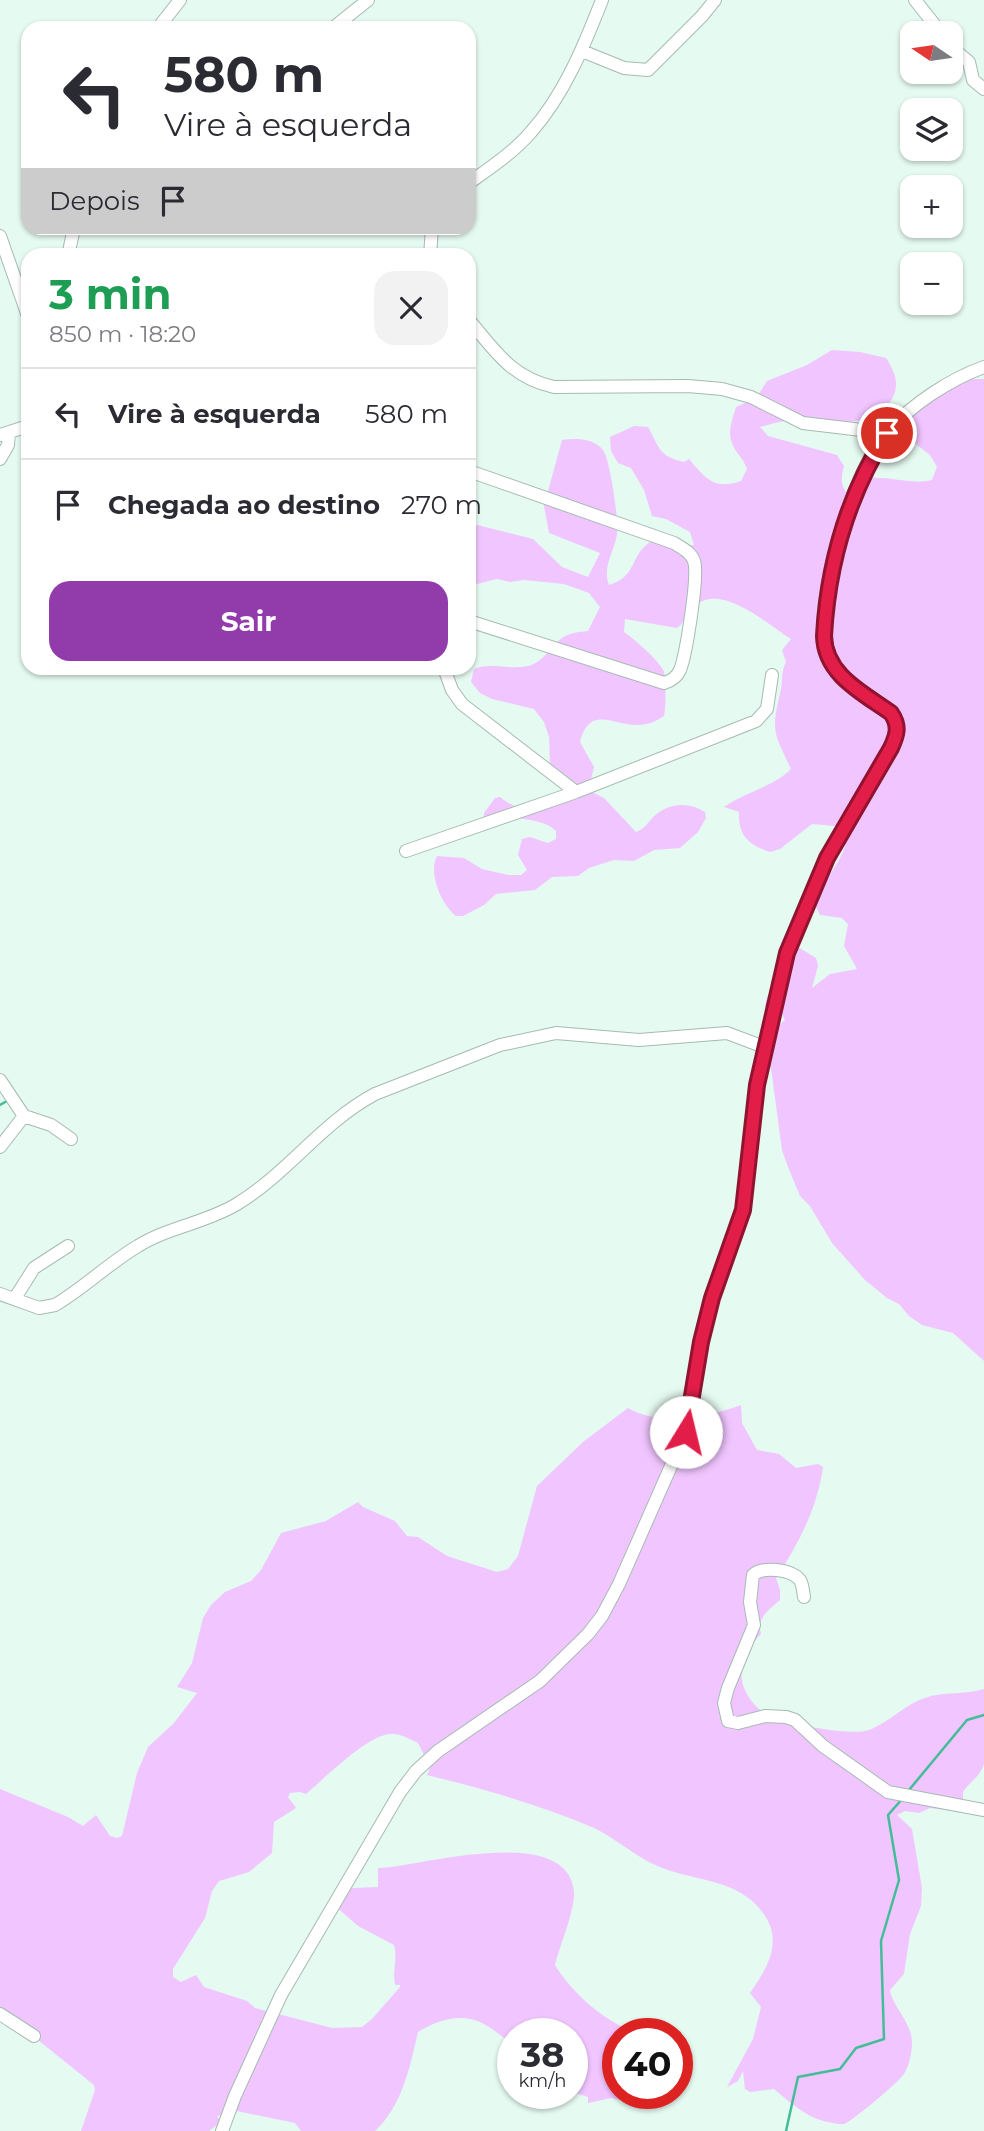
<!DOCTYPE html>
<html lang="pt">
<meta charset="utf-8">
<style>
:root{--surface:#fff;--page:#f2f2f3;--text:#2b2b33;--muted:#7c7c81;--line:#e1e1e2;--accent:#913caa}
body{margin:0;font-family:Montserrat,sans-serif;background:var(--page);color:var(--text);height:100vh;display:flex;flex-direction:column;font-size:26px;white-space:nowrap}
*{box-sizing:border-box;margin:0}
p{font-size:23px;color:var(--muted)}
.icon{flex:none;width:38px;height:38px;fill:none;stroke:currentColor;stroke-width:2;stroke-linecap:round;stroke-linejoin:round}
.map{position:relative;flex:1;overflow:hidden}
.details{position:absolute;left:21px;top:248px;width:455px;height:427px;display:flex;flex-direction:column;background:var(--surface);border-radius:21px;box-shadow:0 2px 5px #0004}
.details>*{flex:none}
.guide{position:absolute;left:21px;top:21px;width:455px;height:214px;border-radius:21px;box-shadow:0 2px 5px #0004;background:#fff;color:var(--text);overflow:hidden}
.needle{width:46px;rotate:283deg}
.fabs{position:absolute;left:900px;top:21px;display:grid;gap:14px}
.fabs a{display:grid;place-items:center;width:63px;height:63px;border-radius:14px;background:var(--surface);box-shadow:0 2px 5px #0004;font-size:35px}
.speed{position:absolute;left:497px;top:2018px;display:flex;gap:14px;font-size:35px;font-weight:700;text-align:center}
.speed>*{display:grid;place-content:center;width:91px;height:91px;border-radius:50%;background:var(--surface);box-shadow:0 2px 5px #0004;line-height:1}
.speed small{font-size:18px;font-weight:400}
.speed .limit{border:10px solid #d22;background:#fff;color:#111}
.pin{position:absolute;display:grid;place-items:center;width:60px;height:60px;color:#fff;margin:-30px;border:4px solid #fff;border-radius:50%;box-shadow:0 2px 7px #0007}
.me{position:absolute;width:77px;margin:-38px;rotate:9deg;stroke-linejoin:round;filter:drop-shadow(0 0 5px #0008)}
.turn{display:flex;align-items:center;gap:24px;height:147px;padding:0 28px;font-size:32px}
.turn .icon{width:91px;height:91px;stroke-width:2.5}
.turn b{display:block;font-size:49px;line-height:60px}
.then{display:flex;align-items:center;height:66px;padding:0 28px;background:#0003;gap:14px;font-size:26px}
.round{display:grid;place-items:center;flex:none;width:74px;height:74px;border-radius:21px;background:var(--page)}
.summary{display:flex;align-items:center;justify-content:space-between;height:119px;padding:0 28px}
h1{font-size:42px;font-weight:700;line-height:52px;color:#1e9e55}
.primary-button{display:flex;gap:14px;margin-top:auto;padding:14px 28px}
.primary-button a{flex:1;height:80px;border-radius:21px;background:var(--accent);color:#fff;font-size:28px;font-weight:700;line-height:80px;text-align:center}
ul{padding:0;list-style:none}
li{display:flex;align-items:center;gap:21px;height:91px;padding:0 28px;border-top:2px solid var(--line)}
li div{flex:1}
li b{display:block;font-size:26px}
li em{font-style:normal}
.map>svg:first-child{display:block}
.green{fill:#f1c5ff}
.lines{fill:none;stroke-linecap:round;stroke-linejoin:round}
.stream{stroke:#43bd97;stroke-width:2.5}
.minor-casing{stroke:#a6bab2;stroke-width:14}
.minor{stroke:#fff;stroke-width:12}
.route-casing{stroke:#92132f;stroke-width:18}
.route{stroke:#e11d48;stroke-width:12}
</style>
<div class="map">
<svg width="984" height="2131" viewBox="0 0 984 2131">
<rect width="100%" height="100%" fill="#e5faf1"/>
<path class="green" d="M832,350L860,352L886,358C895,372 900,384 892,399C871,436 819,416 786,421C777,422 768,425 760,427L768,436L837,455L844,466C840,481 841,489 853,499L859,480C885,473 908,486 932,480L937,467L930,455L908,438V417L961,379H984V1361L953,1333L922,1325L909,1316L899,1304L887,1298L865,1280L832,1243L810,1206L800,1196L788,1167L782,1150L771,1068L757,1042C762,1033 777,1028 785,1020L782,1014L769,1015L765,1006L767,997L775,987L793,944L816,958L818,966L812,988L830,974L857,969L844,946L848,924L842,918L820,915L816,907C819,878 852,858 846,827L812,824L780,849L770,852C748,845 738,835 739,812L724,807C745,792 773,787 791,769C773,730 771,732 781,689C783,678 781,672 786,662L782,650L791,639C767,624 720,581 694,607C687,614 685,622 677,628L625,619L624,632C633,638 660,661 664,672C666,679 666,708 664,716C656,721 649,725 638,725C613,726 590,704 580,742L594,767L590,783L584,788L604,798L636,832C644,829 648,823 653,817C668,803 688,801 705,812L706,818L698,832L680,848L654,850L634,861L614,860L589,868L578,876L552,877L535,890L496,894L484,905L463,916H456C441,904 428,873 437,856L464,858L482,869L508,875H521L527,870L518,855L522,839L530,837L548,843L556,839V831C541,816 504,818 484,818V813L495,798L500,797C526,819 548,803 575,793L550,765L549,737L544,722L534,709L492,699L480,693L471,682L474,669C492,662 509,670 528,666C544,662 550,647 562,638C569,633 579,632 588,631L600,607L589,593L564,584L524,580L510,582L497,579L469,586V523L533,539L562,567L588,577L600,553L549,533L544,506L562,440C576,438 593,438 603,450C610,459 619,521 617,534C614,553 602,566 609,585C638,577 629,554 653,540L680,546L694,545L690,532L666,519L652,516L644,490L631,468L618,463L611,451L610,437L634,426L648,427C660,448 658,456 684,462L689,459C706,479 714,490 741,481L747,469C743,457 735,453 732,443C727,432 733,418 736,407L756,398L767,381L807,365Z
M741,1405L742,1423L757,1450L779,1454L796,1468L818,1464L823,1467C817,1509 799,1543 776,1578L780,1590V1600C769,1610 756,1618 761,1634C746,1649 735,1671 746,1692C749,1698 754,1705 759,1709C776,1723 849,1737 869,1730C890,1722 905,1704 925,1698C944,1691 965,1695 984,1689V1764C980,1777 970,1781 963,1792V1800L973,1814L930,1808L919,1813L905,1811L897,1815L912,1829L922,1888L921,1906L910,1934L904,1974L890,1990C892,2006 912,2022 912,2043C912,2052 909,2066 904,2074C898,2083 851,2122 844,2124C840,2124 837,2124 833,2123C809,2120 792,2104 774,2089L750,2092L745,2089L743,2071L738,2081L727,2087L753,2039L761,2007L750,1993C765,1971 781,1947 768,1921C744,1876 692,1883 653,1864C632,1854 615,1838 594,1828C540,1805 484,1789 427,1775L433,1761L426,1759L418,1743C410,1739 401,1734 392,1734C369,1733 324,1779 306,1794L300,1792L290,1793L288,1797L296,1808L274,1822L272,1853L249,1872L219,1881L212,1891L205,1918L173,1969V1977L181,1982L196,1975L204,1987L247,2001L255,2008L332,2028L362,2027L372,2019L400,1987V1985H395C392,1971 398,1958 394,1945L358,1926L334,1905L336,1894L353,1888L378,1887V1868C418,1867 568,1821 574,1892C575,1910 560,1945 555,1965C572,1993 607,2025 640,2033L618,2034V2093H646L622,2097L620,2100L611,2098L588,2103V2097L572,2092V2034H513V2043C502,2038 494,2029 484,2024C462,2012 438,2020 418,2032C410,2067 402,2106 375,2131H301L295,2123L237,2111L217,2116L221,2122L209,2131H81L95,2090L94,2085L38,2040L0,2019V1789L68,1817L83,1826L96,1815L110,1836L117,1838L122,1836L137,1773L148,1747L174,1723L197,1693L177,1687L192,1663L203,1618L211,1605L225,1592L251,1581L261,1570L281,1533L326,1521L358,1502L363,1507L395,1521L407,1536L418,1537L447,1556L497,1572L508,1569L518,1556L537,1486L583,1442L628,1408C661,1427 707,1417 741,1405Z"/>
<g class="lines">
<path class="stream" d="M0,1105L7,1101
M909,1790L967,1720L984,1715
M786,2131L798,2077L840,2069L856,2048L884,2039L881,1941L899,1880L888,1815L903,1798"/>
<defs>
<path id="minor" d="M915,0L941,33
M158,28L180,0
M333,28L368,0
M950,46L969,62L973,80L984,89
M582,51L624,68L648,70L702,16L715,0
M28,150V165
M469,183C490,168 514,152 531,132C564,95 584,46 602,0
M0,236L28,316
M68,256L74,228
M430,256L432,228
M469,320C495,351 512,378 554,387L688,386L722,389L751,397L803,423L887,433
M0,435L28,426
M0,459L8,445L9,432
M469,471L674,543C682,548 691,552 694,561C699,575 686,655 680,670C677,677 671,681 664,683L469,621
M444,668L452,690L462,704L576,792
M406,851L576,792L756,721L767,709L772,675
M0,1080L24,1116L51,1125L71,1139
M0,1147L24,1116
M0,1294L39,1308L55,1305C84,1288 109,1263 138,1246C168,1227 206,1223 237,1204C288,1173 321,1123 375,1094L500,1045L556,1033L639,1040L727,1033L764,1047
M15,1298L34,1268L68,1246
M804,1597C803,1592 803,1585 800,1580C791,1569 763,1566 753,1575L750,1602L754,1625L728,1688L724,1703L728,1721L738,1723L765,1716L786,1717L795,1720L823,1746L888,1792L984,1810
M0,2014L34,2036
M222,2131L235,2096L281,1995L400,1792L416,1771L438,1751L540,1681L588,1634L602,1616L619,1584L686,1432L701,1342L712,1298L743,1210L757,1085L787,953L827,858L891,748C894,740 899,731 897,723C889,696 830,686 824,648C816,595 852,472 887,432C911,405 950,379 984,367"/>
</defs>
<use href="#minor" class="minor-casing"/>
<use href="#minor" class="minor"/>
</g>
<g class="lines">
<defs>
<path id="route" d="M686,1432L701,1342L712,1298L743,1210L757,1085L787,953L827,858L891,748C897,735 900,726 891,713C863,693 825,675 824,636C828,563 848,495 887,433"/>
</defs>
<use href="#route" class="route-casing"/>
<use href="#route" class="route"/>
</g>
</svg>
<div class="fabs">
<a><svg class="needle" viewBox="-14 -14 28 28"><path d="M0-13l5 13h-10z" fill="#e53935"/><path d="M0 13l5-13h-10z" fill="#7c7c81"/></svg></a>
<a><svg class="icon" aria-label="layers" viewBox="0 0 24 24"><path d="M12 4l9 5-9 5-9-5zM3 14l9 5 9-5"/></svg></a>
<a>+</a>
<a>−</a>
</div>
<div class="speed"><div>38<small>km/h</small></div><div class="limit">40</div></div>
<div class="pin" style="left:887px;top:433px;background:#d93025"><svg class="icon" aria-label="arrive" viewBox="0 0 24 24"><path d="M6 21V4h12l-3 4 3 4H6"/></svg></div>
<svg class="me" style="left:686px;top:1432px" viewBox="-20 -20 40 40"><circle r="19" fill="#fff"/><path d="M0-13L10 11 0 6-10 11z" fill="#e11d48"/></svg>
<div class="guide">
<div class="turn"><svg class="icon" aria-label="left" viewBox="0 0 24 24"><path d="M17 20v-9H6M10 6l-5 5 5 5"/></svg><div><b>580 m</b>Vire à esquerda</div></div>
<div class="then">Depois<svg class="icon" aria-label="arrive" viewBox="0 0 24 24"><path d="M6 21V4h12l-3 4 3 4H6"/></svg></div>
</div>
<section class="details">
<div class="summary"><div><h1>3 min</h1><p>850 m · 18:20</p></div><a class="round"><svg class="icon" aria-label="close" viewBox="0 0 24 24"><path d="M6 6l12 12M18 6L6 18"/></svg></a></div>
<ul>
<li><svg class="icon" aria-label="left" viewBox="0 0 24 24"><path d="M17 20v-9H6M10 6l-5 5 5 5"/></svg><div><b>Vire à esquerda</b></div><em>580 m</em></li>
<li><svg class="icon" aria-label="arrive" viewBox="0 0 24 24"><path d="M6 21V4h12l-3 4 3 4H6"/></svg><div><b>Chegada ao destino</b></div><em>270 m</em></li>
</ul>
<div class="primary-button"><a>Sair</a></div>
</section>
</div>
